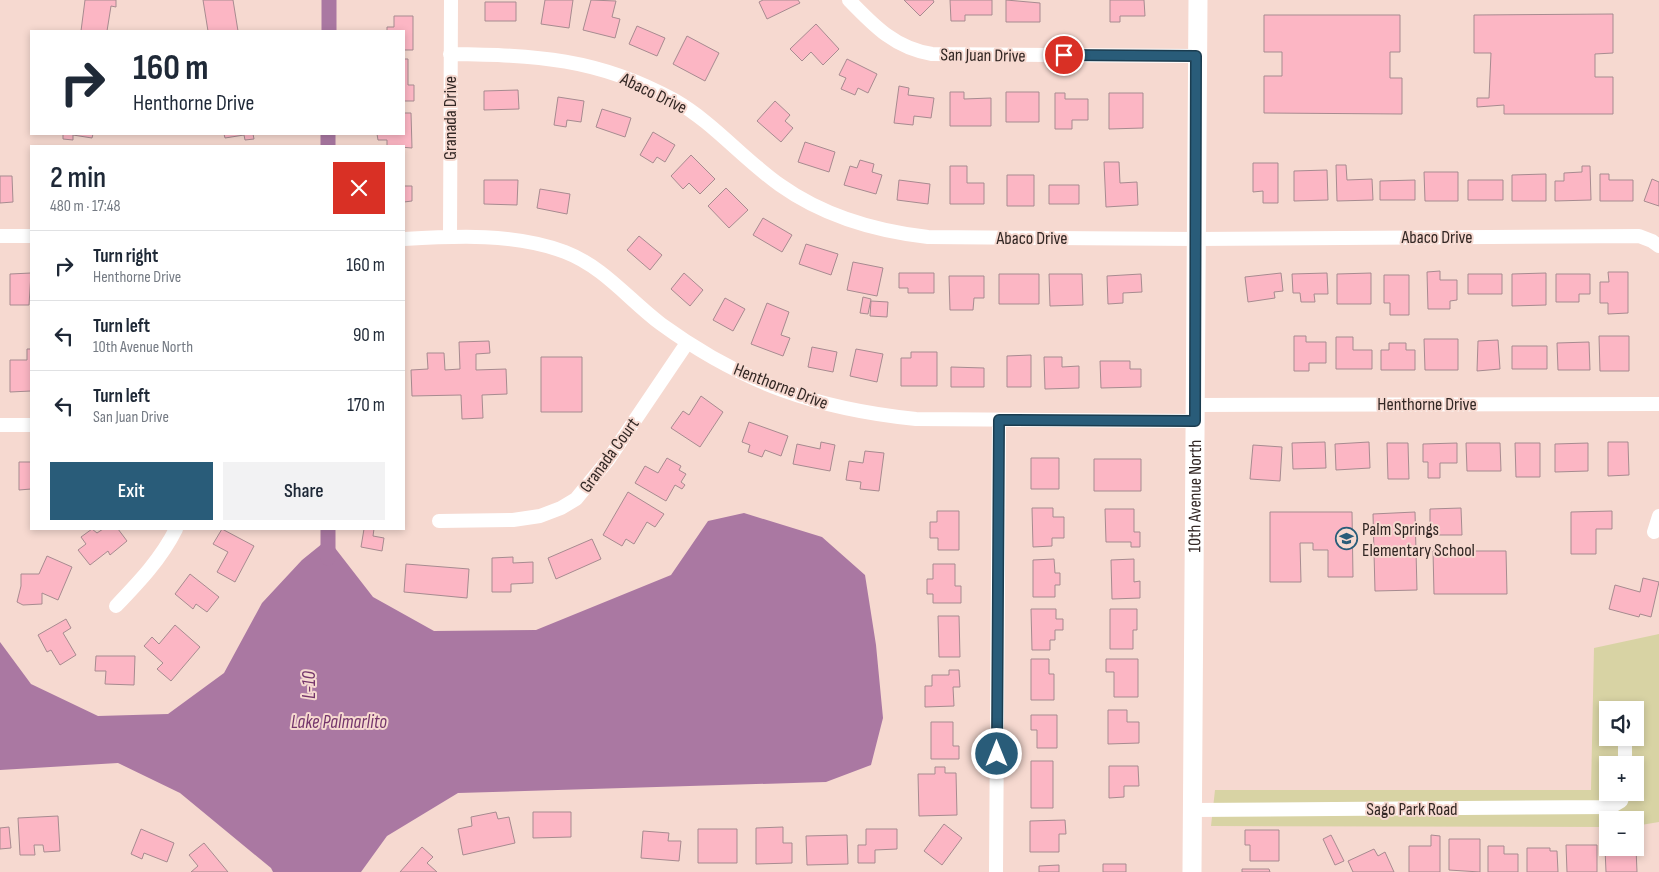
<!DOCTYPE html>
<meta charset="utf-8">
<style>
:root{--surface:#fff;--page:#f2f2f3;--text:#1f2937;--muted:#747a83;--line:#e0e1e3;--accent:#295c79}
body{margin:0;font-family:"Sofia Sans Condensed",sans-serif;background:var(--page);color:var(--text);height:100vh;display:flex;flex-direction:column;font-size:19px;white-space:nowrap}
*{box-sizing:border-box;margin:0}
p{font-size:16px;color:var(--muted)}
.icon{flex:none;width:28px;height:28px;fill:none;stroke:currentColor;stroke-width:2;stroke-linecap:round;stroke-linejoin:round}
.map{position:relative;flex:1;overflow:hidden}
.side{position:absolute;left:30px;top:145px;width:375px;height:385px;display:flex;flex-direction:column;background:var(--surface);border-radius:0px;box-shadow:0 2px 8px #0003}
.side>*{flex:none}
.banner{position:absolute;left:30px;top:30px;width:375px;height:105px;border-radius:0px;box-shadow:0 2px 8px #0003;background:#fff;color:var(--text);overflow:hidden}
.controls{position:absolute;left:1599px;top:701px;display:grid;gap:10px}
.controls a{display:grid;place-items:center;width:45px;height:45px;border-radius:0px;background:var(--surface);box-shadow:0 2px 8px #0003;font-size:25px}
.pin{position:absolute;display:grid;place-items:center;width:42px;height:42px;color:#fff;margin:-21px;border:2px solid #fff;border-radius:50%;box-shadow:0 1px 5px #0007}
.me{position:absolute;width:55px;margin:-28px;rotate:0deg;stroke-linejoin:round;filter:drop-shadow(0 0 4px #0008)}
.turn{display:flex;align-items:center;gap:18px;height:105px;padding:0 20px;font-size:22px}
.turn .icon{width:65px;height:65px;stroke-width:2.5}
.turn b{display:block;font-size:35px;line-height:42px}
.round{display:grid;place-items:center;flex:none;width:52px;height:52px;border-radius:0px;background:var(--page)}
.overview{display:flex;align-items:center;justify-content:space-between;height:85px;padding:0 20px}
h1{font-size:30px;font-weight:600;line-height:38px}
.button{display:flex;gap:10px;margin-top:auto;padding:10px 20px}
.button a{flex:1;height:58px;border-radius:0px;background:var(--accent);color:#fff;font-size:20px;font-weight:600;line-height:58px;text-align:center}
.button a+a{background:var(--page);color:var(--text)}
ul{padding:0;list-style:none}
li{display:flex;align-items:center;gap:15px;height:70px;padding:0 20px;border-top:1px solid var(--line)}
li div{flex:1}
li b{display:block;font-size:19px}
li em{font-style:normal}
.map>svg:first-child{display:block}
.green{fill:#d8d3a4;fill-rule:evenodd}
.water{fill:#aa78a2}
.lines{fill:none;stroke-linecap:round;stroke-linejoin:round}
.canal{stroke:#aa78a2;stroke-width:15}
.building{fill:#fcb6c4;stroke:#a78b90}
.street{stroke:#fff;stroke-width:14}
.secondary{stroke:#fff;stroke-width:19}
.route-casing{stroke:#1b3c4f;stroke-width:12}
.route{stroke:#295c79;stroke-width:9}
.labels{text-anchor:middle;stroke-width:4;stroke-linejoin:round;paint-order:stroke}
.street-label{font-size:18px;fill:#322724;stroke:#f6d9d0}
.poi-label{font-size:18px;fill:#322724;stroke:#f6d9d0;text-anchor:start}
.water-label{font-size:19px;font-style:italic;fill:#74356b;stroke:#f6d9d0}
</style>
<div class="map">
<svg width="1659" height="872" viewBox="0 0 1659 872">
<rect width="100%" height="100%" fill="#f6d9d0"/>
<path class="green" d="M1659,634V822L1635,826V820H1608L1607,827L1211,826L1215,790H1591L1594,648ZM1608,710H1635V738H1608ZM1608,765H1635V792H1608Z"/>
<path class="water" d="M744,513L822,537L865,575L876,645L883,718L871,765L826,782L458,793L387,836L361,872H273L271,868L180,793L118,763L0,770V642L31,684L98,716L168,714L224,673L262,603L302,560L328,539L373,597L434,631L536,630L671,575L708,521Z"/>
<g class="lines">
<path class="canal" d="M329,31V0
M328,146V134
M328,558V529"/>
</g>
<path class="building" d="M85,0H116V7L111,6L107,31H81Z
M203,0H233L238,31H208Z
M545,0H573L569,28L541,24Z
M591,0L616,1L612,17L620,19L615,38L583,30Z
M763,0H798L800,3L767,19L759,2Z
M904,0H933L934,2L920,16Z
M950,0H992V15H965V21H951Z
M1006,0L1040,3V22H1006Z
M1110,0H1144L1145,16H1120V22H1110Z
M485,2H516V21H485Z
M1613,14V53L1595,54V77H1613V114H1504V105L1477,107V98H1489L1491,53H1474V15Z
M1264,15H1400V52H1390V78H1402V114L1264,113V76H1282V52H1264Z
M394,16H413V50H404V31H387V27H394Z
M816,24L839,49L823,65L811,52L802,61L790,49Z
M637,26L665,38L657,56L629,44Z
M687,36L719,53L705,81L673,64Z
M404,59H408V85H414V101H404Z
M847,59L877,74L868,93L858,88L855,95L841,89L846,78L839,75Z
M899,86L909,88L908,95L934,98L931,118L914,116L913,125L894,123Z
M518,90L519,109L484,110V91Z
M950,92H964V99L991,98V126H950Z
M1006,92H1039V122H1006Z
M1055,93H1065V99H1088V120H1072V129H1055Z
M1109,93H1143V128L1109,129Z
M558,97L584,101L581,122L567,120L566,127L554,125Z
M775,101L790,115L785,121L793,128L781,142L757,121Z
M602,109L631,118L625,137L596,127Z
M404,113H411L412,148L387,146V140H378L377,134H404Z
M653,132L675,145L665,162L657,157L653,163L640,155Z
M63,134H93L92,138L73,135V140L63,139Z
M224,134H253L254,139L245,140L244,135L225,138Z
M805,142L835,152L829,172L798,162Z
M691,155L715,179L700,194L689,183L683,189L671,176Z
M860,160L874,164L872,172L882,175L876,194L844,185L850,166L857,168Z
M1104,162H1119L1120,183L1137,182L1138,205L1106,207Z
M1253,163H1278V203H1263V191L1253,192Z
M1336,165H1346L1347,180L1372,179L1373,200L1337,201Z
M950,166H967V183H984V204H950Z
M1582,166H1590L1591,200L1555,201V181H1564V173L1582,172Z
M1327,170L1328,200L1294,201V171Z
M1424,172H1458V201H1425Z
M1546,174V201H1512V175Z
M1600,174H1609V180H1633V201H1600Z
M1007,175H1034V206H1007Z
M0,176H12L13,202L0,203Z
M1652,179L1659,182V206L1644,201Z
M484,180H518L517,205L484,204Z
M899,180L930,184L928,204L897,200Z
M1415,180V200H1380V181Z
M1468,180H1503V200H1468Z
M1049,185H1079V204H1049Z
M404,186H412V201L404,202Z
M726,188L748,210L729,228L708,206Z
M540,189L570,194L567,214L537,208Z
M763,218L792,235L782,252L753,235Z
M639,236L662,255L650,270L627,250Z
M806,244L838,254L831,275L799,264Z
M853,262L883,268L877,296L847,290Z
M1440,271V280H1457V300L1450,301V309H1428L1427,272Z
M1608,272H1628V313L1608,314V303H1600V282H1609Z
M31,273L29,305H10V274Z
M684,273L703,290L690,306L671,289Z
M899,273H934V293H908V288H899Z
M1281,273L1283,291L1274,292L1275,298L1248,302L1245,277Z
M1327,273L1328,294H1314L1315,302H1301L1300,293H1293L1292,274Z
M1371,273V304H1337V274Z
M1546,273V305L1512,306V274Z
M999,274H1039V304H999Z
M1049,274H1082L1083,305L1050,306Z
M1141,274L1142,292L1123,293V303L1108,304L1107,276Z
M1468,274H1502V294H1468Z
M1556,274H1590V294H1579V302H1556Z
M1384,275H1409V315H1390V303H1384Z
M949,276H984V298H974L973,310H950Z
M863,297L871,299L868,314L860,313Z
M725,298L745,309L733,331L713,320Z
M871,301L888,302L887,317L870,316Z
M767,303L789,312L781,335L790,338L783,356L751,344Z
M1294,336H1306V342H1326V363H1309V371H1294Z
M1599,336H1629V371H1600Z
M1336,337H1353V350H1372V369H1336Z
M1424,339H1458V370H1425Z
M1498,340L1500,369L1477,371L1478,341Z
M489,341L490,353L476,354V370L506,369L507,394L482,395L483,418L462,419L461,395L412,396L411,370L428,369L427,353H444L445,370L460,369L459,342Z
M1589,342L1590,370H1558L1557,343Z
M1389,343H1406V350H1415V370H1381V350H1389Z
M1512,346H1547V369H1512Z
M812,347L837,352L833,372L808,367Z
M27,349H31V391L10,392V360H27Z
M856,349L883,354L877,382L850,376Z
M911,352H937V386H901V358H911Z
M1031,355V387H1007V356Z
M541,357H582V412H541Z
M1044,357H1062V367L1079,366V388L1045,389Z
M1100,361H1130V369H1141V387L1101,388Z
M951,367L984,368V387H951Z
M701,396L723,412L700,447L671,428L683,411L689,415Z
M749,422L788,436L781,456L765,450L762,457L748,452L750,445L742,442Z
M821,442L835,445L830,471L793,464L797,444L820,449Z
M1325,442L1326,468L1293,469L1292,443Z
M1369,442L1370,468L1336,470L1335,444Z
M1608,442H1628L1629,475L1608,476Z
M1387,443H1408L1409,479H1388Z
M1457,443V463H1440V478H1428V462H1423V444Z
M1466,443H1500L1501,471H1467Z
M1515,443H1540V477H1516Z
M1588,443V471L1555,472V444Z
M1253,445L1282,447L1280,481L1250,479Z
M865,451L884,453L879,491L860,489L861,482L846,480L849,461L863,463Z
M667,458L681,466L679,470L686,474L681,482L685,485L682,489L675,485L666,501L635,483L645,466L658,473Z
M1031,458H1059V489H1031Z
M1094,459H1141V491H1094Z
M19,462H31V489L19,490Z
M628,492L664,514L655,527L647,522L634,544L626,539L622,546L603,535Z
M1032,508H1053V517H1064V538H1052V546L1033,547Z
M1461,508L1462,535H1430V509Z
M1105,509H1134V532H1140V547H1131V542H1106Z
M937,511H959V550H938V538H930V522H937Z
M1612,511V529H1596V554H1571V512Z
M1270,512H1352L1353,577H1328V550H1313V543H1300L1301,582H1270Z
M1415,512L1417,590L1375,591L1373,514Z
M92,529L97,533L103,529H118L127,541L110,555L108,551L90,565L78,550L86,544L81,537Z
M222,529L254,546L235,582L217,572L228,552L213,544Z
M364,529H374L373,536L384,538L382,551L361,547Z
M592,539L601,559L556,579L548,558Z
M1433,551H1506L1507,594H1434Z
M47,556L72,567L58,600L42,593V604L23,605L17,602L21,586V574H39Z
M513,557V563L533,562V583L511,584V592H492V558Z
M1054,559L1055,573H1060V585H1055V597H1033V560Z
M1134,559V582L1140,581V598L1112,599L1111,560Z
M406,564L469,569L467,598L404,592Z
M933,564H955V586H961V603H933V594H927V579H933Z
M190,574L219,597L207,612L196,604L193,609L175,594Z
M1643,578L1659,582L1651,617L1640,614L1639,617L1609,609L1615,585L1640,592Z
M1031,609H1056V619H1063V630H1055V640H1050V650H1032Z
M1110,609H1137V630H1133V649H1110Z
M938,616H959L960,657H939Z
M66,619L71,628L63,633L76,655L60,665L51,650L47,652L38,635Z
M175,625L200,647L171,681L157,669L163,663L144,646L152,637L159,644Z
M96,656H135L134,685L105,684L106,671H95Z
M1031,659H1049V674H1054V700H1031Z
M1106,659H1138V697H1114V672H1106Z
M949,670H959L960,687H953L954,706L925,707V686H932V675H949Z
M1108,710H1127V722H1139V743L1108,744Z
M1031,715H1057V748H1037V730H1031Z
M931,722H953V746H959V759H931Z
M1031,761H1053V808H1031Z
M1109,766H1138L1139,786H1124V797L1109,798Z
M935,767H945V773H956L957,815L919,816L918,774H935Z
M496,812L498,819L509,817L515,843L463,855L458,829L472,826L471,817Z
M533,812H571V837L533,838Z
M58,816L60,851L44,852L43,845H34L35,855H20L18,818Z
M1065,820L1066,834H1059V852H1030V821Z
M944,824L962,838L942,865L924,851Z
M9,827L11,848L0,849V828Z
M783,827V843H792V863L756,864V828Z
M141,829L174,843L167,862L144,853L142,859L131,854Z
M698,829H737V863H698Z
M866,829H897V849L875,850V863H858V845H866Z
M1245,830H1279V861H1250V845H1245Z
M643,831L669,833L668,841H681L679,861L641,858Z
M847,835L848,864L807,865L806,836Z
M1331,835L1344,861L1335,865L1323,839Z
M1431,835L1440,836V872H1409V846H1431Z
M1449,839H1480V872L1449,870Z
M204,843L228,872H191L198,866L189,855Z
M1566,845H1597V872H1567Z
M1488,846H1504V854H1518V872H1488Z
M422,847L433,857L427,863L437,872H400Z
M1527,848H1550V851H1557L1558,872H1527Z
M1605,848H1636L1637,872H1606Z
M1374,849L1378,856L1385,852L1394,872H1353L1348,861Z
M1103,864H1126V872H1103Z
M1059,865V872H1039V866Z
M1242,869H1269L1270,872H1242Z"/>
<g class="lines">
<path class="street" d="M849,0C874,26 895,48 932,54L1196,56
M450,54C535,55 598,58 674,100C714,123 743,159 780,185C825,217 875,231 928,237L1196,239L1639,236L1652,241L1659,246
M0,236H31
M450,237L451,0
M404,239C456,236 515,233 565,252C604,267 629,300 661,324C742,383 817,409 916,419L1195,421
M1195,405L1659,404
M0,425H31
M439,521L513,520L540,516L561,508L576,499L608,460L687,343
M1654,532L1659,516
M116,606C139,582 161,559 176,529
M1625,765V744
M1193,810L1611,807L1621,801L1624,792
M996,872L999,420"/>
<path class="secondary" id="s1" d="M1192,872L1198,0"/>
</g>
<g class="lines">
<defs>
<path id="route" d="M997,754L999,420L1195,421L1196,56L1064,55"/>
</defs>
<use href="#route" class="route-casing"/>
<use href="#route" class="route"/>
</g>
<defs>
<symbol id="school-ring" viewBox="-11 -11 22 22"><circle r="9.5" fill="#f6d9d0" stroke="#295c79" stroke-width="1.5"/><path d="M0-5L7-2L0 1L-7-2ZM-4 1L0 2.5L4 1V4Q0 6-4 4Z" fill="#295c79"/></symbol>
</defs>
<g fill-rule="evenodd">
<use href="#school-ring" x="1334" y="526" width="25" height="25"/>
</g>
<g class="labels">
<g class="street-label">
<text transform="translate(983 55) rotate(1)" y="6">San Juan Drive</text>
<text transform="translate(654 93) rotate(26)" y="6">Abaco Drive</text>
<text transform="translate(450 118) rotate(-90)" y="6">Granada Drive</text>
<text x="1437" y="243">Abaco Drive</text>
<text x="1032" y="244">Abaco Drive</text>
<text transform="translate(781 386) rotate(21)" y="6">Henthorne Drive</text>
<text x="1427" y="410">Henthorne Drive</text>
<text transform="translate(609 455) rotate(-54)" y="6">Granada Court</text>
<text dy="6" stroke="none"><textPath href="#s1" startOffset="376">10th Avenue North</textPath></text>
<text x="1412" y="815">Sago Park Road</text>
</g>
<g class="poi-label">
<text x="1362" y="535">Palm Springs<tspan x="1362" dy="21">Elementary School</tspan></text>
</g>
<g class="water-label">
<text transform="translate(308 685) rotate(-90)" y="7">L-10</text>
<text x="339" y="728">Lake Palmarlito</text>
</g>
</g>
</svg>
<div class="controls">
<a><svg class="icon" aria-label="sound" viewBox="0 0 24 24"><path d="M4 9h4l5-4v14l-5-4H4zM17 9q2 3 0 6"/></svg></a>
<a>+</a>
<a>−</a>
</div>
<div class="pin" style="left:1064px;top:55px;background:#d93025"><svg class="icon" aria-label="arrive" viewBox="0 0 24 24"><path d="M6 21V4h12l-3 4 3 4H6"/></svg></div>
<svg class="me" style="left:997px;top:754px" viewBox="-20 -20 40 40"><circle r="17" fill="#295c79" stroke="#fff" stroke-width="3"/><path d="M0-11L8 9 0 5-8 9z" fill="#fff"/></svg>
<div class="banner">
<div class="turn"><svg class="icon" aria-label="right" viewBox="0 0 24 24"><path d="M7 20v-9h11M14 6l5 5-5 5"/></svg><div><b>160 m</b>Henthorne Drive</div></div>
</div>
<section class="side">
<div class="overview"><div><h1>2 min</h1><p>480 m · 17:48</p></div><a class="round" style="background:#d93025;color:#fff"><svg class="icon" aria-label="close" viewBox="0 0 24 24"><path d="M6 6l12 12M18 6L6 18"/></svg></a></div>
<ul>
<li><svg class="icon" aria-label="right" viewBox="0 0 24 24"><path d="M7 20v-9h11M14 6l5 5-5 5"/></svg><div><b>Turn right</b><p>Henthorne Drive</p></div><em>160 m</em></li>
<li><svg class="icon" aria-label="left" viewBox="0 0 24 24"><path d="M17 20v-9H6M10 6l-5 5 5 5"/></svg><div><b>Turn left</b><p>10th Avenue North</p></div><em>90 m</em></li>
<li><svg class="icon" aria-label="left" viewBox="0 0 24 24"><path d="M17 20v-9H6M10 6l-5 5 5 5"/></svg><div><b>Turn left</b><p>San Juan Drive</p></div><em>170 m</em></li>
</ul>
<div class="button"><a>Exit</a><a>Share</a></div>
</section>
</div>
